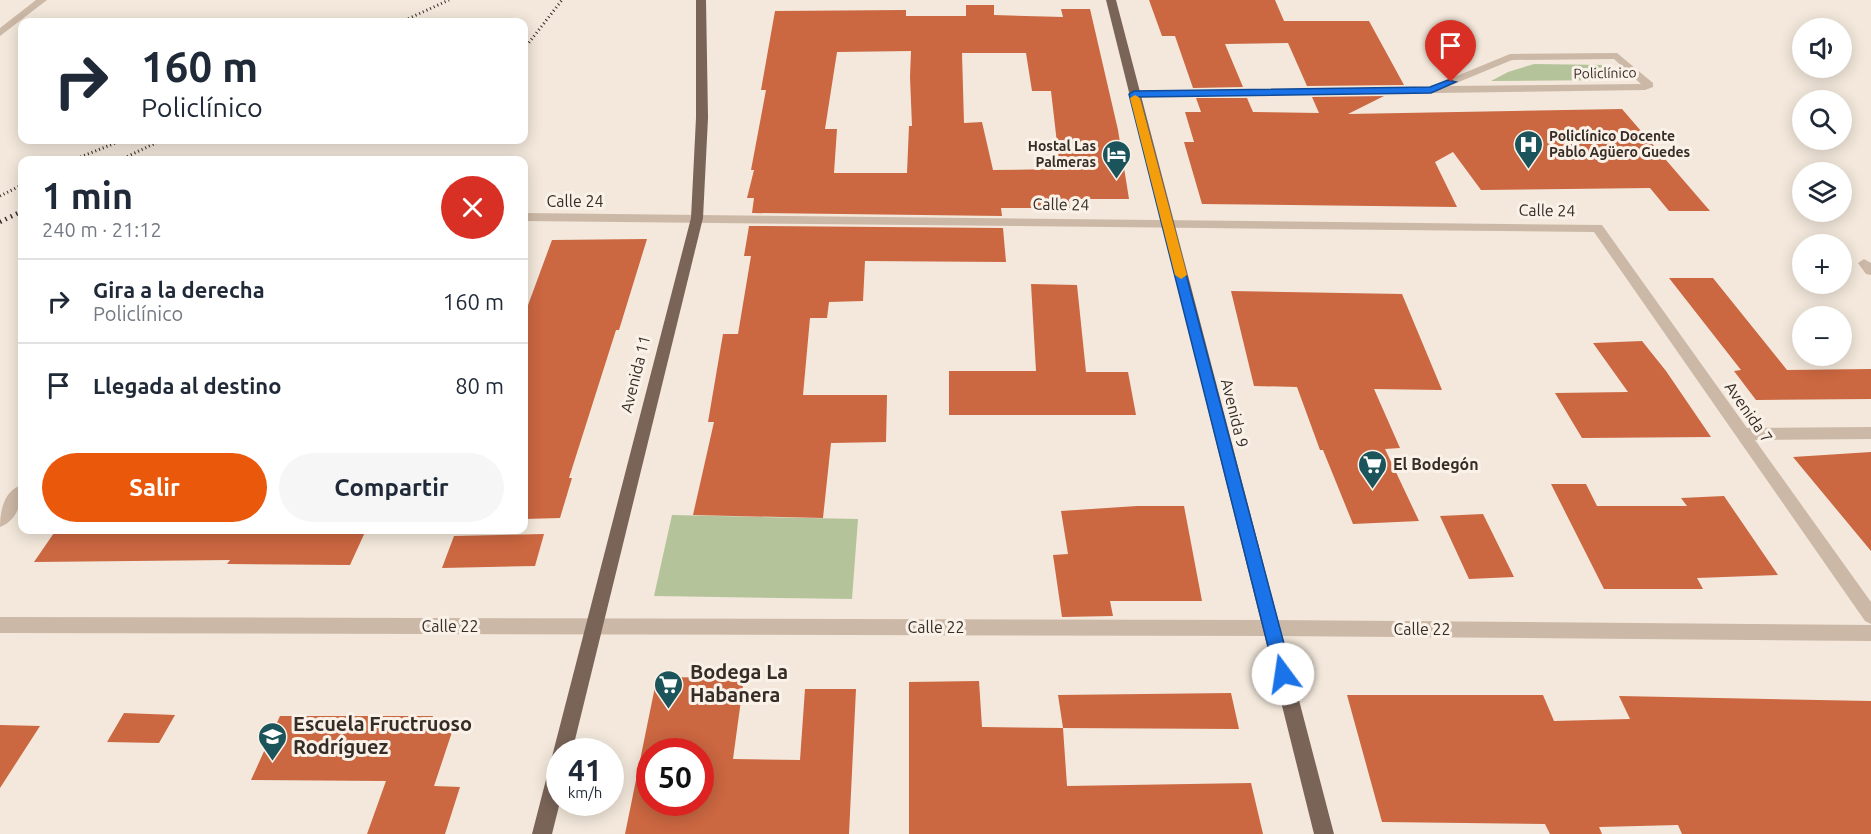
<!DOCTYPE html>
<html lang="es">
<meta charset="utf-8">
<style>
:root{--surface:#fff;--page:#f6f6f7;--text:#1f2937;--muted:#747a83;--line:#e0e1e3;--accent:#ea580c}
body{margin:0;font-family:Ubuntu,sans-serif;background:var(--page);color:var(--text);height:100vh;display:flex;flex-direction:column;font-size:22px;white-space:nowrap}
*{box-sizing:border-box;margin:0}
p{font-size:20px;color:var(--muted)}
.icon{flex:none;width:33px;height:33px;fill:none;stroke:currentColor;stroke-width:2;stroke-linecap:round;stroke-linejoin:round}
.map{position:relative;flex:1;overflow:hidden}
.sheet{position:absolute;left:18px;top:156px;width:510px;height:378px;display:flex;flex-direction:column;background:var(--surface);border-radius:12px;box-shadow:0 3px 15px #0003}
.sheet>*{flex:none}
.guide{position:absolute;left:18px;top:18px;width:510px;height:126px;border-radius:12px;box-shadow:0 3px 15px #0003;background:#fff;color:var(--text);overflow:hidden}
.controls{position:absolute;left:1792px;top:18px;display:grid;gap:12px}
.controls a{display:grid;place-items:center;width:60px;height:60px;border-radius:50%;background:var(--surface);box-shadow:0 3px 15px #0003;font-size:30px}
.speed{position:absolute;left:546px;top:738px;display:flex;gap:12px;font-size:30px;font-weight:700;text-align:center}
.speed>*{display:grid;place-content:center;width:78px;height:78px;border-radius:50%;background:var(--surface);box-shadow:0 3px 15px #0003;line-height:1}
.speed small{font-size:15px;font-weight:400}
.speed .limit{border:9px solid #d22;background:#fff;color:#111}
.pin{position:absolute;display:grid;place-items:center;width:51px;height:51px;color:#fff;margin:-62px -26px;border-radius:50% 50% 50% 0;rotate:-45deg;box-shadow:0 0 6px #0007}
.pin .icon{rotate:45deg}
.me{position:absolute;width:66px;margin:-33px;rotate:346deg;stroke-linejoin:round;filter:drop-shadow(0 0 4px #0008)}
.turn{display:flex;align-items:center;gap:21px;height:126px;padding:0 24px;font-size:27px}
.turn .icon{width:78px;height:78px;stroke-width:2.5}
.turn b{display:block;font-size:42px;line-height:51px}
.round{display:grid;place-items:center;flex:none;width:63px;height:63px;border-radius:32px;background:var(--page)}
.overview{display:flex;align-items:center;justify-content:space-between;height:102px;padding:0 24px}
h1{font-size:36px;font-weight:600;line-height:45px}
.action{display:flex;gap:12px;margin-top:auto;padding:12px 24px}
.action a{flex:1;height:69px;border-radius:36px;background:var(--accent);color:#fff;font-size:24px;font-weight:600;line-height:69px;text-align:center}
.action a+a{background:var(--page);color:var(--text)}
ul{padding:0;list-style:none}
li{display:flex;align-items:center;gap:18px;height:84px;padding:0 24px;border-top:2px solid var(--line)}
li div{flex:1}
li b{display:block;font-size:22px}
li em{font-style:normal}
.map>svg:first-child{display:block}
.green{fill:#b4c39a}
.building{fill:#cb6741;fill-rule:evenodd}
.lines{fill:none;stroke-linecap:round;stroke-linejoin:round}
.minor{fill:#ccb8a6;fill-rule:evenodd}
.major{fill:#7a6458;fill-rule:evenodd}
.rail-far1{stroke:#372d27;stroke-width:3;stroke-dasharray:1 3;stroke-linecap:butt}
.rail{stroke:#372d27;stroke-width:4.5;stroke-dasharray:1.5 4.5;stroke-linecap:butt}
.route{fill:#1a73e8;stroke:#114b97;stroke-width:1.5}
.slow{fill:#f59e0b}
.labels{text-anchor:middle;stroke-width:6;stroke-linejoin:round;paint-order:stroke}
.far-street-label{font-size:14px;fill:#372d27;stroke:#faf2e8}
.far-poi-label{font-size:14px;font-weight:bold;fill:#372d27;stroke:#faf2e8;text-anchor:start}
.street-label{font-size:16px;fill:#372d27;stroke:#faf2e8}
.poi-label{font-size:16px;font-weight:bold;fill:#372d27;stroke:#faf2e8;text-anchor:start}
.near-poi-label{font-size:20px;font-weight:bold;fill:#372d27;stroke:#faf2e8;text-anchor:start}
</style>
<div class="map">
<svg width="1871" height="834" viewBox="0 0 1871 834">
<rect width="100%" height="100%" fill="#f3e8db"/>
<path class="green" d="M1534,64L1606,65L1621,73V78L1614,80L1491,81L1508,72Z
M672,515L858,519L852,599L654,596Z"/>
<path class="building" d="M1149,0H1275L1284,21H1369L1404,85L1307,86L1288,43L1225,44L1243,87L1193,88L1175,36H1162Z
M966,5H994V15L1063,17L1061,9H1090L1118,130L1129,199H1069L1070,208H1001L1002,216L752,213L754,198H747L754,170H751L766,90H761L775,11L906,10V16H966ZM911,51L910,77L912,126H909L907,173H834L837,129H825L837,52ZM962,53H1026L1032,91H1051L1060,169L993,170L982,122L964,123Z
M1384,96L1348,114L1622,109L1710,211H1669L1650,188L1481,190L1453,152L1435,162L1457,207L1202,204L1184,142H1194L1185,112H1201L1196,98H1247L1253,112L1319,113L1312,97Z
M749,226L1003,228L1006,262L865,261L863,301L829,302L827,318H810L803,395H887L886,442L831,443L823,518L693,515L714,422H708L723,334H738L751,256H744Z
M647,239L619,330H616L569,478H572L560,518L524,519V316L552,240Z
M1669,278H1713L1787,370L1871,369V399L1756,400L1734,371L1741,370Z
M1031,284L1077,285L1086,372H1128L1136,415H949V371H1036Z
M1231,291L1402,294L1442,390L1374,389L1400,448L1385,449L1419,521L1353,524L1323,450H1320L1297,387L1254,386Z
M1642,341L1666,371L1711,437L1582,438L1555,393L1628,392L1593,343Z
M1871,452V551L1793,457Z
M1551,484H1586L1597,506H1687L1681,498L1724,496L1778,575L1697,578L1703,589H1604Z
M1137,506H1184L1202,601H1110L1113,616L1062,617L1053,555L1068,554L1061,511Z
M1483,514L1514,577L1469,579L1440,516Z
M56,530H366L350,565L227,564L230,560L34,562Z
M544,534L535,566L442,568L454,536Z
M657,677L744,678L733,759L800,760L805,689H856L849,834H625ZM650,752H700V802H650Z
M979,681L982,727L1063,728L1067,786L1251,783L1263,834H909V682Z
M1231,693L1239,729L1063,728L1058,695Z
M1347,695H1543L1554,721L1630,719L1619,696L1871,701V834H1682L1678,825L1599,827L1602,834H1550L1545,824L1382,822Z
M124,713L175,715L159,743L107,742Z
M280,716H433L427,732H452L434,786L460,787L445,834H367L386,781L251,780Z
M0,725L40,726L0,788Z"/>
<g class="lines">
<path class="minor" d="M36,0H47L0,36V28Z
M1617,53L1653,83V87L1645,90L1134,97L1129,94L1134,91L1430,87L1510,54ZM1614,59L1641,84L1449,86L1512,60Z
M524,213L1602,225L1747,428L1871,427V439L1755,440L1871,602V624L1865,621L1594,232L524,221Z
M1864,259L1871,263V275L1866,274L1858,263Z
M22,485C24,500 17,521 0,527C0,511 4,490 22,485Z
M0,617L1272,620L1871,625V641L1272,636L0,633Z"/>
<path class="major" d="M696,0H706L708,118L703,218L572,752H560V802L552,834H532L691,218L696,118Z
M1106,0H1116L1334,834H1314Z"/>
<path class="rail-far1" d="M401,22L449,0
M524,49L562,0
M73,160L123,140
M120,160L162,140
M0,196L22,185"/>
<path class="rail" d="M0,222L22,211"/>
</g>
<path class="route" d="M1448,80L1456,82L1431,93L1139,97L1292,674L1289,679L1283,681L1277,679L1275,674L1129,94L1134,91L1430,87Z"/>
<path class="slow" d="M1135,95L1140,98L1187,275L1181,279L1175,275L1130,98Z"/>
<defs>
<symbol id="hospital-pin" viewBox="-11 -11 22 30"><path d="M0 17L-7.5 6A9.5 9.5 0 1 1 7.5 6Z" fill="#1b555b" stroke="#faf2e8"/><path d="M-5-5h3v3.5h4V-5h3V5h-3V1.5h-4V5h-3Z" fill="#fff"/></symbol>
<symbol id="hotel-pin" viewBox="-11 -11 22 30"><path d="M0 17L-7.5 6A9.5 9.5 0 1 1 7.5 6Z" fill="#1b555b" stroke="#faf2e8"/><path d="M-6-4.5h1.5V1H6V5H4.5V3h-9V5H-6ZM-4 0a1.8 1.8 0 1 1 3.6 0ZM.5 0V-2.5h3Q6-2.5 6 0Z" fill="#fff"/></symbol>
<symbol id="supermarket-pin" viewBox="-11 -11 22 30"><path d="M0 17L-7.5 6A9.5 9.5 0 1 1 7.5 6Z" fill="#1b555b" stroke="#faf2e8"/><path d="M-6-5.5h2.5l.6 2H6L4.5 2H-2.5L-4.4-4H-6ZM-1.5 3.2a1.3 1.3 0 1 0 .1 0ZM3 3.2a1.3 1.3 0 1 0 .1 0Z" fill="#fff"/></symbol>
<symbol id="school-pin" viewBox="-11 -11 22 30"><path d="M0 17L-7.5 6A9.5 9.5 0 1 1 7.5 6Z" fill="#1b555b" stroke="#faf2e8"/><path d="M0-5L7-2L0 1L-7-2ZM-4 1L0 2.5L4 1V4Q0 6-4 4Z" fill="#fff"/></symbol>
</defs>
<g fill-rule="evenodd">
<use href="#hospital-pin" x="1512" y="128" width="33" height="45"/>
<use href="#hotel-pin" x="1100" y="138" width="33" height="45"/>
<use href="#supermarket-pin" x="1356" y="448" width="33" height="45"/>
<use href="#supermarket-pin" x="652" y="668" width="33" height="45"/>
<use href="#school-pin" x="256" y="720" width="33" height="45"/>
</g>
<g class="labels">
<g class="far-street-label">
<text transform="translate(1605 73) rotate(-1)" y="5">Policlínico</text>
</g>
<g class="far-poi-label">
<text x="1549" y="141">Policlínico Docente<tspan x="1549" dy="16">Pablo Agüero Guedes</tspan></text>
<text x="1096" y="151" text-anchor="end">Hostal Las<tspan x="1096" dy="16">Palmeras</tspan></text>
</g>
<g class="street-label">
<text x="575" y="207">Calle 24</text>
<text transform="translate(1061 204) rotate(1)" y="6">Calle 24</text>
<text transform="translate(1547 210) rotate(1)" y="6">Calle 24</text>
<text transform="translate(635 374) rotate(-76)" y="6">Avenida 11</text>
<text transform="translate(1749 412) rotate(55)" y="6">Avenida 7</text>
<text transform="translate(1235 413) rotate(76)" y="6">Avenida 9</text>
<text x="450" y="632">Calle 22</text>
<text x="936" y="633">Calle 22</text>
<text x="1422" y="635">Calle 22</text>
</g>
<g class="poi-label">
<text x="1393" y="470">El Bodegón</text>
</g>
<g class="near-poi-label">
<text x="690" y="679">Bodega La<tspan x="690" dy="23">Habanera</tspan></text>
<text x="293" y="731">Escuela Fructruoso<tspan x="293" dy="23">Rodríguez</tspan></text>
</g>
</g>
</svg>
<div class="controls">
<a><svg class="icon" aria-label="sound" viewBox="0 0 24 24"><path d="M4 9h4l5-4v14l-5-4H4zM17 9q2 3 0 6"/></svg></a>
<a><svg class="icon" aria-label="search" viewBox="0 0 24 24"><circle cx="10" cy="10" r="6"/><path d="M15 15l6 6"/></svg></a>
<a><svg class="icon" aria-label="layers" viewBox="0 0 24 24"><path d="M12 4l9 5-9 5-9-5zM3 14l9 5 9-5"/></svg></a>
<a>+</a>
<a>−</a>
</div>
<div class="speed"><div>41<small>km/h</small></div><div class="limit">50</div></div>
<div class="pin" style="left:1451px;top:82px;background:#d93025"><svg class="icon" aria-label="arrive" viewBox="0 0 24 24"><path d="M6 21V4h12l-3 4 3 4H6"/></svg></div>
<svg class="me" style="left:1283px;top:674px" viewBox="-20 -20 40 40"><circle r="19" fill="#fff"/><path d="M0-13L10 11 0 6-10 11z" fill="#1a73e8"/></svg>
<div class="guide">
<div class="turn"><svg class="icon" aria-label="right" viewBox="0 0 24 24"><path d="M7 20v-9h11M14 6l5 5-5 5"/></svg><div><b>160 m</b>Policlínico</div></div>
</div>
<section class="sheet">
<div class="overview"><div><h1>1 min</h1><p>240 m · 21:12</p></div><a class="round" style="background:#d93025;color:#fff"><svg class="icon" aria-label="close" viewBox="0 0 24 24"><path d="M6 6l12 12M18 6L6 18"/></svg></a></div>
<ul>
<li><svg class="icon" aria-label="right" viewBox="0 0 24 24"><path d="M7 20v-9h11M14 6l5 5-5 5"/></svg><div><b>Gira a la derecha</b><p>Policlínico</p></div><em>160 m</em></li>
<li><svg class="icon" aria-label="arrive" viewBox="0 0 24 24"><path d="M6 21V4h12l-3 4 3 4H6"/></svg><div><b>Llegada al destino</b></div><em>80 m</em></li>
</ul>
<div class="action"><a>Salir</a><a>Compartir</a></div>
</section>
</div>
